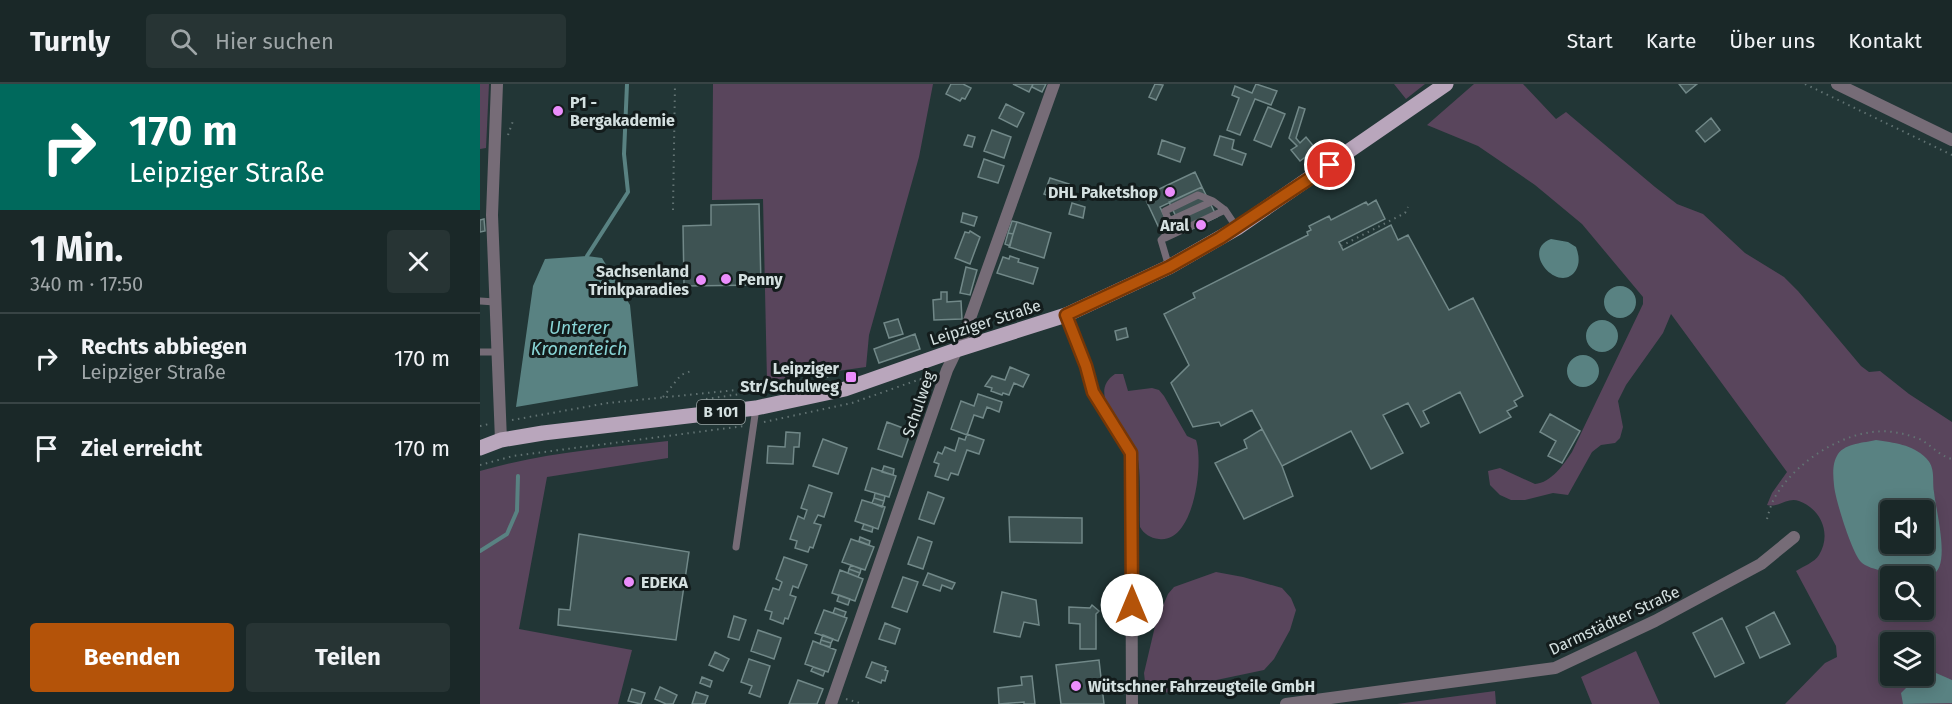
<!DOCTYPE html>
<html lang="de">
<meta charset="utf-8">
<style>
:root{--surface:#1a2828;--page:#273434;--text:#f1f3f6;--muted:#9fa6a8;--line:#384445;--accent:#b45309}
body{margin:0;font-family:"Fira Sans",sans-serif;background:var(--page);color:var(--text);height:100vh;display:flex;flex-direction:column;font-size:22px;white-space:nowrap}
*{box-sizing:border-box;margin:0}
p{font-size:20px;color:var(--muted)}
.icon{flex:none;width:33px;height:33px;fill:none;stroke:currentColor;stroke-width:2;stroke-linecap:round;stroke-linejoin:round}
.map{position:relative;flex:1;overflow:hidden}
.panel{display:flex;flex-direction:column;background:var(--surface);width:480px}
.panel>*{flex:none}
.guide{background:#00695c;color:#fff;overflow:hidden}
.tools{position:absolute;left:1400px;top:416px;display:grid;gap:12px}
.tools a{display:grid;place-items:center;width:54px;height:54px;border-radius:6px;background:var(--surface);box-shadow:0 3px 15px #0003,0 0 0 2px var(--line);font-size:30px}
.pin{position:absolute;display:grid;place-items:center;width:51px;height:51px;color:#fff;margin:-26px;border:3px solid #fff;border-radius:50%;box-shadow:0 2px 6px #0007}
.me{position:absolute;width:66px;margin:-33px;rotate:0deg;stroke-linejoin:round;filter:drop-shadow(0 0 4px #0008)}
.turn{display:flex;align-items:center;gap:21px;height:126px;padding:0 30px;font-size:27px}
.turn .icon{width:78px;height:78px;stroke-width:2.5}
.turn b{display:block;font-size:42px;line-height:51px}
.round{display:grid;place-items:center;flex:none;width:63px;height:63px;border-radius:6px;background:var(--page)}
.headline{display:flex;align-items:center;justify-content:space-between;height:102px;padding:0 30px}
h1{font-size:36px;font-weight:700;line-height:45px}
.cta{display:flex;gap:12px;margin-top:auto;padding:12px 30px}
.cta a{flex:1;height:69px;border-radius:6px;background:var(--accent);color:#fff;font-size:24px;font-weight:700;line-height:69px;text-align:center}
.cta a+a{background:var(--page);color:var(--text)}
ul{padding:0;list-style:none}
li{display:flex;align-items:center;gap:18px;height:90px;padding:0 30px;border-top:2px solid var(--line)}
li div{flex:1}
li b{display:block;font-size:22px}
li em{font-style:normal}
header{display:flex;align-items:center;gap:36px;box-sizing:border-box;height:84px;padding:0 30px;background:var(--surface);border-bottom:2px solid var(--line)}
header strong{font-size:28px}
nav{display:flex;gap:33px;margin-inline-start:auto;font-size:21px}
.search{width:420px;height:54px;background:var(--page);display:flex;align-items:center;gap:15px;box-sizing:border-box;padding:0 21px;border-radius:6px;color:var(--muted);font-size:22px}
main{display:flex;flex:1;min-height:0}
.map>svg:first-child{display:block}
.green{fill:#59455c;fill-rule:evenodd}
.water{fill:#598282;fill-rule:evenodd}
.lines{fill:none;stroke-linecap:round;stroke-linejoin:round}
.stream{stroke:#598282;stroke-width:4}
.building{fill:#3e5353;stroke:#718888;stroke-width:1.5}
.path{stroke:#627373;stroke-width:2;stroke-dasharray:1.5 4.5;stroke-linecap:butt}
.service{stroke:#766c77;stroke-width:7}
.minor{stroke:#766c77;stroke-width:12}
.primary{stroke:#b9a6bc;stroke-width:15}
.route-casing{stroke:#753606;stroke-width:15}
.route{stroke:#b45309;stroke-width:10}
.poi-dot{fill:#eb8dfc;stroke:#131c1c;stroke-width:2}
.labels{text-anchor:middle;stroke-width:6;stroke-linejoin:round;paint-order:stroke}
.shield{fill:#131c1c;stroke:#9aa5a5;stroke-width:1.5}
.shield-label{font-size:15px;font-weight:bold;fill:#d4e0e0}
.poi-label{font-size:16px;font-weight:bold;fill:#d4e0e0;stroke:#131c1c;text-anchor:start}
.street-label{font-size:16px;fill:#d4e0e0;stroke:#131c1c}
.water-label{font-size:18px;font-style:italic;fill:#88d4d5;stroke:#131c1c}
</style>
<header>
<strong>Turnly</strong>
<div class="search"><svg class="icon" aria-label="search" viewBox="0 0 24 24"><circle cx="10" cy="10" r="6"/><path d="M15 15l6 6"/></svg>Hier suchen</div>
<nav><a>Start</a><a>Karte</a><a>Über uns</a><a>Kontakt</a></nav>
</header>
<main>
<section class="panel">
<div class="guide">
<div class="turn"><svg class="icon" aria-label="right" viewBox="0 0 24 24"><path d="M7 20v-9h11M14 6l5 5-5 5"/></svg><div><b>170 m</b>Leipziger Straße</div></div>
</div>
<div class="headline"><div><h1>1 Min.</h1><p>340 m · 17:50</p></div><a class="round"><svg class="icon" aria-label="close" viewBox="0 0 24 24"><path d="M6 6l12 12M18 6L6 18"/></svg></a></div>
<ul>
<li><svg class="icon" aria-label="right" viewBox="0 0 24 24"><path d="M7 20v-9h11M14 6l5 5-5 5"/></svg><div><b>Rechts abbiegen</b><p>Leipziger Straße</p></div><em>170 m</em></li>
<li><svg class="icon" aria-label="arrive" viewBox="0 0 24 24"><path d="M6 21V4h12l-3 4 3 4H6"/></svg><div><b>Ziel erreicht</b></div><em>170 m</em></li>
</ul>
<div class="cta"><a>Beenden</a><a>Teilen</a></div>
</section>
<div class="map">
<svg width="1472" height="620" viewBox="0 0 1472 620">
<rect width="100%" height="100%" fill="#223636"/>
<path class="green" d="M0,0H9L6,64L0,65Z
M233,0H453L439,73L389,251L386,283L287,297L283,115L232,116Z
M914,0H945L926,15Z
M994,0H1043L1076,35L1086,28L1175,103L1197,120L1223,130L1265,169L1304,193L1318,207L1381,282L1389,288L1400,287L1429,310L1472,338V620H1305L1345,579L1357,573L1356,562L1316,487C1322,483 1335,478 1339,471C1352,450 1341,425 1319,417C1307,413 1299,424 1287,421L1292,409L1307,388L1191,230L1183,249L1146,301L1138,317L1143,343L1140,354L1135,359L1121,361L1112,368L1088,411L1073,409L1045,416H1031L1020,411L1010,401L1008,387L1020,384L1055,400C1071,399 1084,380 1092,368L1163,220V213L1102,140L1055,101L998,62L947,41ZM1410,426H1443V459H1410ZM1410,492H1443V525H1410ZM1410,558H1443V591H1410Z
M635,290H643L648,307L672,304L679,306L684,312L707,352L716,356C724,379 714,460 679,455C670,454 664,450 660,443C659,423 662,385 656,367C649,345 604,311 635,290Z
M188,357V374L67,393L39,545L152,566L138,620H0V387C61,369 125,364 188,357Z
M736,488L763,493L802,504L811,514L816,526L810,546L794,575L784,586L727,598L720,605L671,610L666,607L664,589L676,538L688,510L694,503Z
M1156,567L1180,620H1112L1101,593Z
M1015,607L1016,620H917Z"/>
<path class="water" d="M1071,155L1088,158L1096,163C1099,171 1100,179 1096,186C1080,212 1039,167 1071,155Z
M107,172L122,174L150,221L158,302L36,323L53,202L65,175Z
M1124 218a16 16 0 1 1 32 0a16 16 0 1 1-32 0Z
M1106 252a16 16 0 1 1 32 0a16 16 0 1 1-32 0Z
M1087 287a16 16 0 1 1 32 0a16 16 0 1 1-32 0Z
M1396,356C1414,359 1432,360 1446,374C1456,384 1452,396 1454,408C1456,428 1472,485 1451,491C1439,494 1390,488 1381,478C1372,469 1355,415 1354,401C1353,391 1352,379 1358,370C1366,359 1384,359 1396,356ZM1410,426H1443V459H1410Z
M1456,589L1472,596V619L1423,620L1421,609L1430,600Z"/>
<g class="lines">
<path class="stream" d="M107,172L148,108L144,70L147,0
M0,467L27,450L37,427L38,392"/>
</g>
<path class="building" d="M471,0H483L491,4L485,15L482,14L480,17L466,10Z
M533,0H553L549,8Z
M553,0H566L562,8L552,3Z
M675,0L683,1L676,16L669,13Z
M776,0L797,7L791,21L775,15L760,51L747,46L759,14L752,11L755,2L772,9Z
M1199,0H1217L1206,9Z
M526,20L544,29L537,43L519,34Z
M788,23L805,30L791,63L774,56Z
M819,23L825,25L816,54L820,59L826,53L836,65L820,77L811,66L817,62L809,54Z
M1231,34L1240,46L1225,58L1216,47Z
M512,46L531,53L524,74L504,67Z
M488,51L495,53L492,63L484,61Z
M740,52L754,56L752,65L766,70L762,81L734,71Z
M682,56L705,64L700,78L678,70Z
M504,75L524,82L518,99L498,93Z
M715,88L722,103L680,123L688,140L679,144L666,116L674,112L673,108Z
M570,94L589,100L586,110L582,109L580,116L564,110Z
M722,103L737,133L704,149L689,118Z
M896,116L905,135L859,158L863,166L911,141L918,156L928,151L969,226L993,214L1043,312L1034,317L1037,322L1027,327L1031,333L1000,349L980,308L943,327L949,339L941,343L928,319L903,331L923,369L891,385L871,347L802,382L772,326L741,342L739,338L713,343L691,299L709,281L684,230L715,214L713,209L828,151L827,148L831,146L829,142L849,132L851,136L886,118L888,121Z
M592,119L605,123L603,134L589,130Z
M279,120L281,201L204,202L203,142L231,141V121Z
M483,129L497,133L494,142L481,138Z
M4,135L5,147L0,148V136Z
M532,137L537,138L533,150L528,149Z
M537,138L571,149L564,174L529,163Z
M490,147L500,153L490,180L475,174L485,148L489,149Z
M528,149L533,150L530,162L525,160Z
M530,172L539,175L538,178L558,184L553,200L517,189L523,173L529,175Z
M486,183L497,186L490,211L480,209Z
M461,208H467V218L481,217L482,235L454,236L453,216L461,215Z
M418,235L423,250L409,254L404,239Z
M646,244L648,253L637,256L635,247Z
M435,250L440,265L399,279L394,265Z
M530,283L549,291L543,303L534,299L529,311L523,309L522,311L511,307L512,304L505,302L512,292L525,296Z
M498,310L522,318L519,328L507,323L503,334L494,331L487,351L471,345L481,317L494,322Z
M1070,330L1100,347L1082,379L1068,372L1076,357L1060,348Z
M407,338L431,347L422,373L398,365Z
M782,345L802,382L813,412L764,435L735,379L767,364L764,356Z
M306,348L320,349L319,363H314L313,380L287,379L288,362L305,363Z
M487,350L504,356L499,370L487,366L478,391L471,389L468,396L455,392L459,380L454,378L458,368L462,370L465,363L475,367L479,354L485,356Z
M343,355L367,364L358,390L333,382Z
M404,382L414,385L413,391L402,388Z
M392,384L416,392L409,413L385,406Z
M329,401L352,409L344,433L338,431L334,439L341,441L333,464L330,463L328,468L315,464L317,457L310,455L318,432L324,435L327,426L321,424Z
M448,408L464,414L454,440L439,435Z
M395,409L405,412L404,417L394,414Z
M394,414L404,417L402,423L392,419Z
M382,416L405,423L398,445L375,437Z
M529,433L602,434V459L530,458Z
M384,440L393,443L392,448L382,445Z
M99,450L209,468L196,556L78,541L79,525L90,526Z
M380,453L390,457L389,461L379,457Z
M438,453L452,458L443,485L428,480Z
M371,455L394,463L385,486L362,478Z
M304,473L327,481L318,504L313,502L310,511L316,513L308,535L305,534L303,540L290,535L292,528L285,526L293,504L299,506L302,498L296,495Z
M371,481L381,485L380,489L369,485Z
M369,485L380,489L378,493L368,489Z
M360,486L383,495L375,517L352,509Z
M448,489L475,499L472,505L462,501L460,507L443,501Z
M423,493L438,498L427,528L412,523Z
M522,508L556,516L559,541L544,538L540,553L514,548Z
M359,511L370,515L368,521L357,517Z
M612,521L619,527L616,530V565H600V540L589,539V523L610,524Z
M355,524L366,528L364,533L353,529Z
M344,526L367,534L358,557L335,549Z
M1294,528L1310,560L1280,574L1266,543Z
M254,532L266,536L259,556L248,553Z
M1242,534L1264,579L1235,593L1213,549Z
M405,539L420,545L415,560L399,555Z
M278,546L301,554L294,575L271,567Z
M343,551L353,555L351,559L341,556Z
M341,556L351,559L350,563L340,560Z
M333,557L356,566L348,588L325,580Z
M235,568L249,575L243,587L229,581Z
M269,575L290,582L280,613L269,609L272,602L261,598Z
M619,576L624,620H581L576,581Z
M392,578L406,583L405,586L408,587L405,597L402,596L401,599L386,593Z
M333,583L345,587L343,592L331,587Z
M552,592L555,620H544V618L519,620L518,604L542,601L541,593Z
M222,593L232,597L230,603L220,599Z
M318,596L343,605L337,620H309Z
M180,603L197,611L193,620H186L175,615Z
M152,605L165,609L161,620L148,617Z
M216,608L228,612L225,620H212Z"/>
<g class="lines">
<path class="path" d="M1325,0L1472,71
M28,51L33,37
M193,126L195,0
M861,162L925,129L928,123
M440,295L448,308
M183,313L201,291L211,287
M226,315L295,305
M32,336L128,319L276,304L359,291
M284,338L372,319L452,291
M0,342L9,340
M0,381L33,372L264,342
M1287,435C1289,428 1291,420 1295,413C1317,375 1374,339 1419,349C1425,350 1431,352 1437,354C1450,359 1457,371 1472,375
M366,615L383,620"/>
<path class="service" d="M689,137L685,127L718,111L733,117
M685,154L745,126
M689,183L681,156L689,148V137L733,117L745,126L757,144
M0,217L15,218
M0,268H16
M256,463L276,324"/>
<path class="minor" d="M17,0L12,131L21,356
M1357,0L1472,56
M586,231L606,282L613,308L651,369L652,620
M351,620L467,286L484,251L574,0
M806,620L1075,584L1175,537L1281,480L1314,453"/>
<path class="primary" d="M0,364L21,356L63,349L276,324L365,305L476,266L586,231L689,183L757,144L966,0"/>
</g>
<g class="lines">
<defs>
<path id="route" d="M652,521L651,369L613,308L606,282L586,231L689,183L740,154L850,81"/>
</defs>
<use href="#route" class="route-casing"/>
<use href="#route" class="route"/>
</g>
<g class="poi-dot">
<circle cx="78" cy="27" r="6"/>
<circle cx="690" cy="108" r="6"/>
<circle cx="721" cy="141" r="6"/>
<circle cx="246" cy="195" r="6"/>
<circle cx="221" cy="196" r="6"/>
<rect x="365" y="287" width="12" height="12" rx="3"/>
<circle cx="149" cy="498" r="6"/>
<circle cx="596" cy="602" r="6"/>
</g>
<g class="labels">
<rect class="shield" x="217" y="316" width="48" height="24" rx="4.5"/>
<g class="shield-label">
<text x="241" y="333">B 101</text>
</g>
<g class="poi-label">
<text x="90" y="24">P1 -<tspan x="90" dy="18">Bergakademie</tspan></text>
<text x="678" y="114" text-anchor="end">DHL Paketshop</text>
<text x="709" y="147" text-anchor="end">Aral</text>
<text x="209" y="193" text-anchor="end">Sachsenland<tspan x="209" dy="18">Trinkparadies</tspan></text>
<text x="258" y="201">Penny</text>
<text x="359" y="290" text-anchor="end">Leipziger<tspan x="359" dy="18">Str/Schulweg</tspan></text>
<text x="161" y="504">EDEKA</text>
<text x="608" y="608">Wütschner Fahrzeugteile GmbH</text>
</g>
<g class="street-label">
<text transform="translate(505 238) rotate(-18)" y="6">Leipziger Straße</text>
<text transform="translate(438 320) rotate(-71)" y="6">Schulweg</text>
<text transform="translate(1134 536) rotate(-25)" y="6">Darmstädter Straße</text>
</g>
<g class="water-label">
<text x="99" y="250">Unterer<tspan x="99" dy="21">Kronenteich</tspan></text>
</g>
</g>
</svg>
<div class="tools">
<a><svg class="icon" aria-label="sound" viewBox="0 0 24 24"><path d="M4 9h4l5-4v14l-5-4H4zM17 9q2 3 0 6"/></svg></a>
<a><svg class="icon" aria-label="search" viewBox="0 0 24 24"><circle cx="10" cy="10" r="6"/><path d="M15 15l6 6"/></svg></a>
<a><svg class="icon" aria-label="layers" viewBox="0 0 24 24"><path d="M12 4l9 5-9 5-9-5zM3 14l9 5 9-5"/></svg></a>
</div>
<div class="pin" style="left:850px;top:81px;background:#d93025"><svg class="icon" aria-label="arrive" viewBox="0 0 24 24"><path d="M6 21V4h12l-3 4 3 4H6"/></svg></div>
<svg class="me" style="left:652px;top:521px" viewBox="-20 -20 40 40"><circle r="19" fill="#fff"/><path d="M0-13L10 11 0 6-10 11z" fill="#b45309"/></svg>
</div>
</main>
